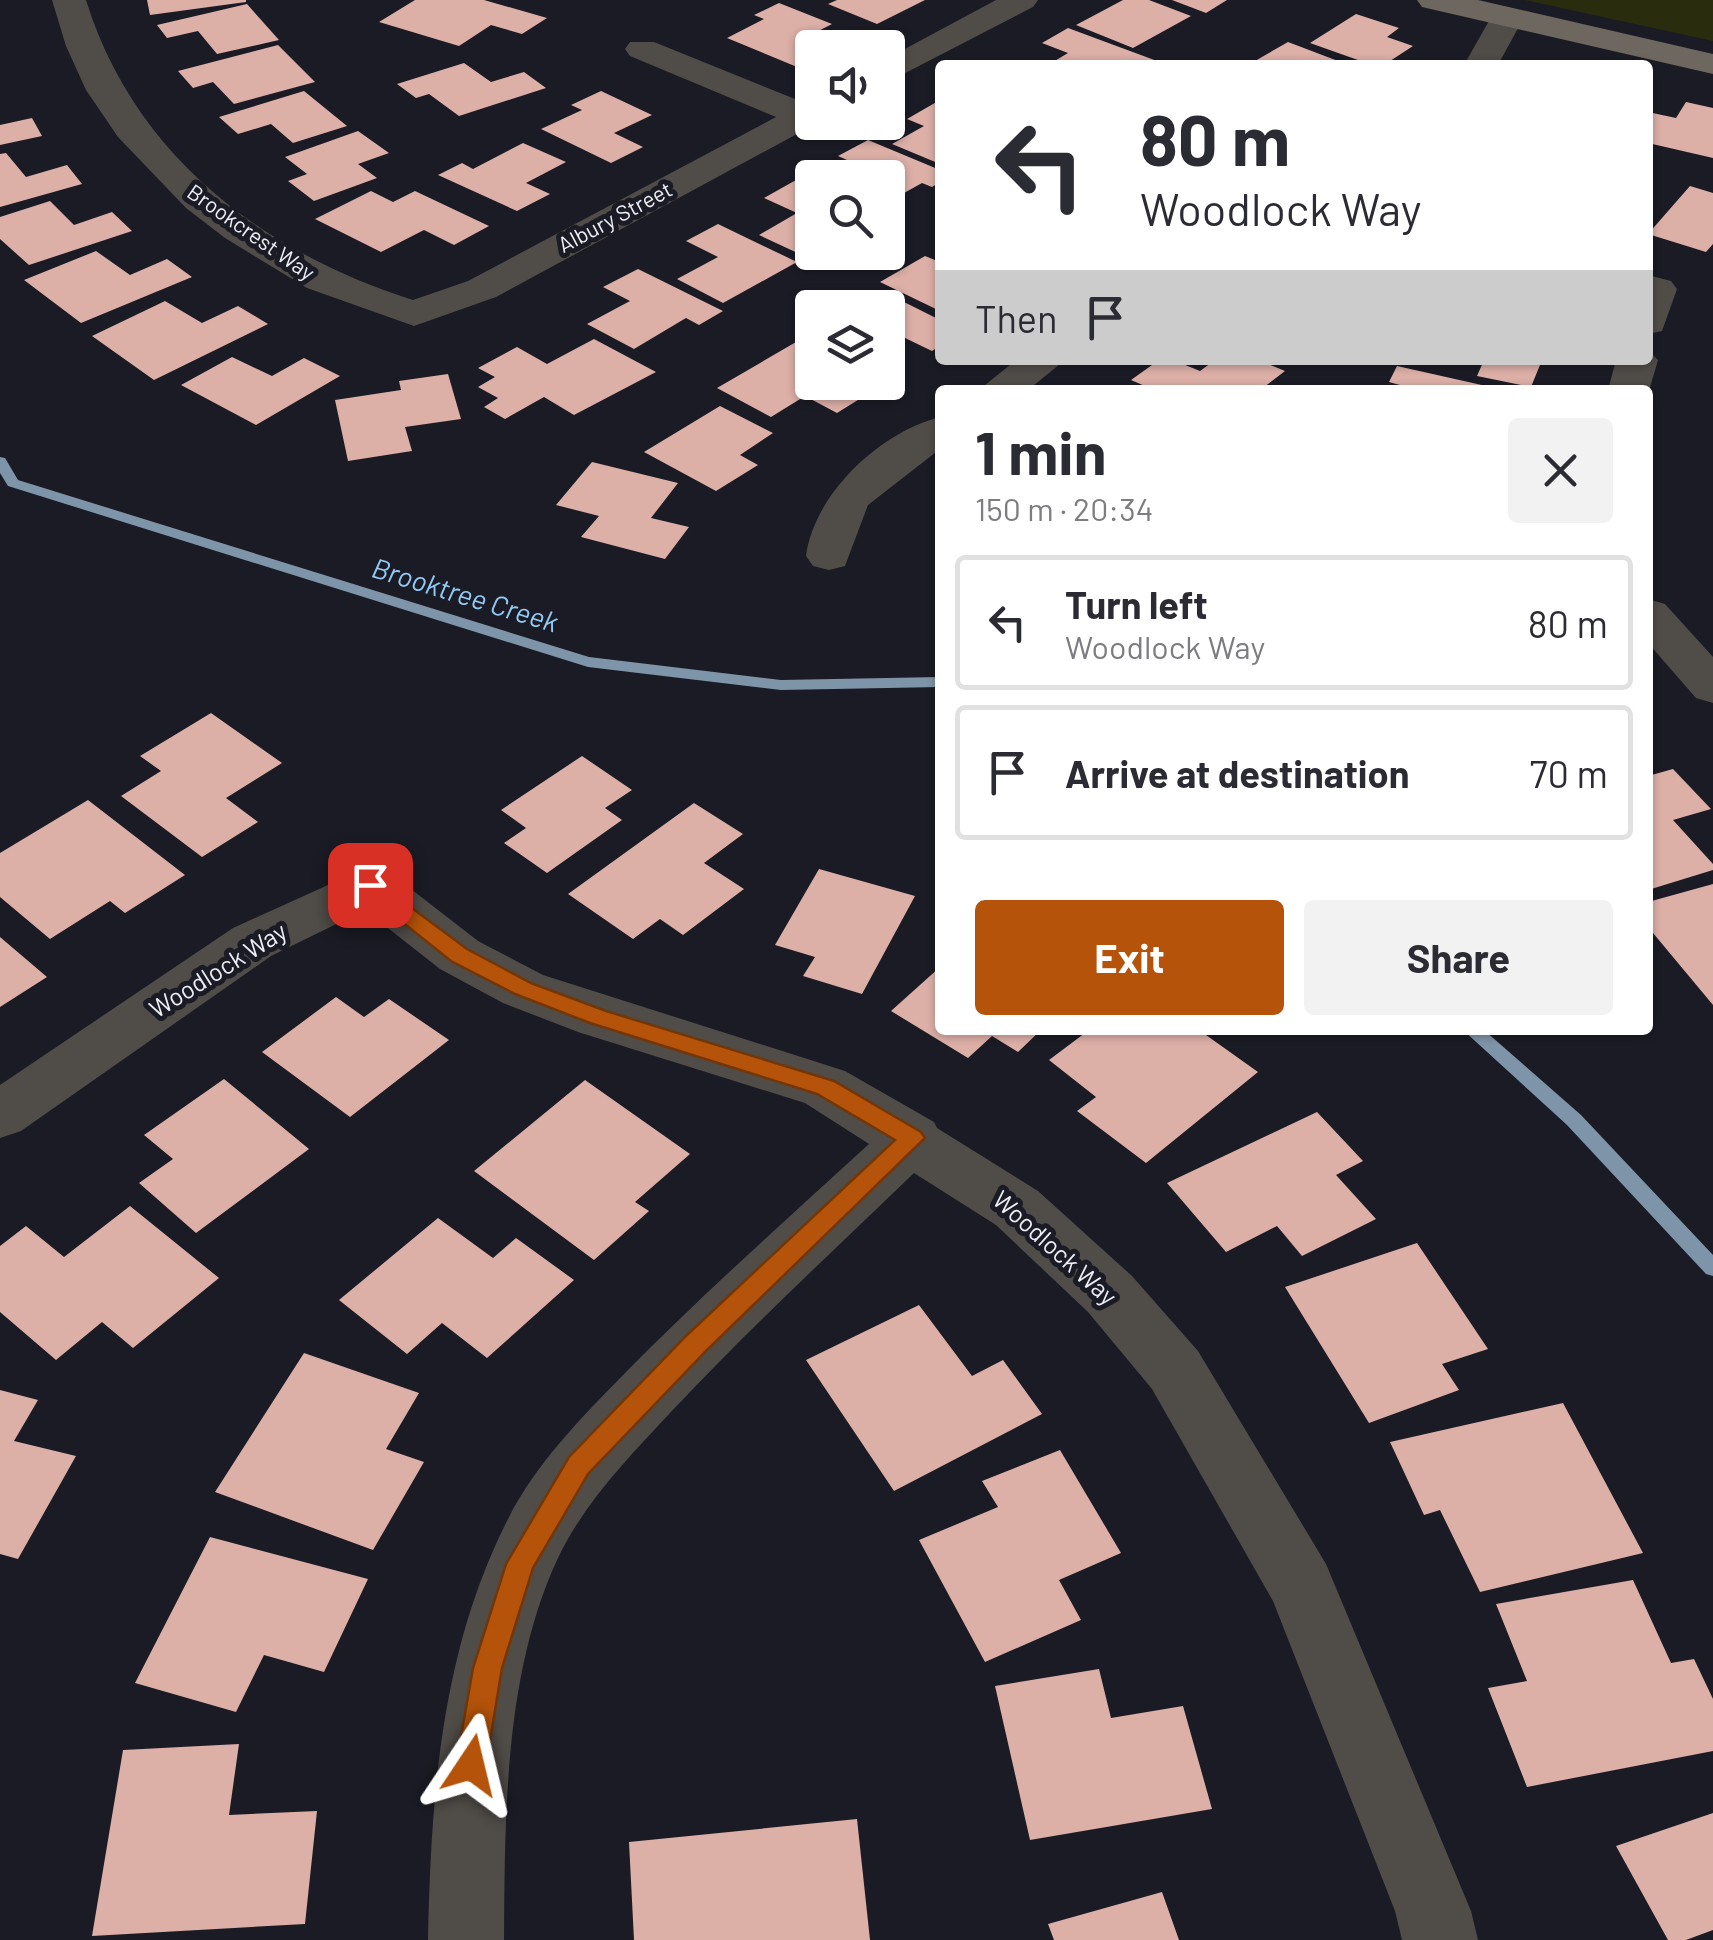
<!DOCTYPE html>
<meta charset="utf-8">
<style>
:root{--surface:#fff;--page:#f2f2f3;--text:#2b2b33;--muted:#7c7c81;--line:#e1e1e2;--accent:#b45309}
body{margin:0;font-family:Barlow,sans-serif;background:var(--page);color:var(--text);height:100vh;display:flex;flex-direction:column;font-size:38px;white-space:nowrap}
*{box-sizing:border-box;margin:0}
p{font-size:32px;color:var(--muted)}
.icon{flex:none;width:55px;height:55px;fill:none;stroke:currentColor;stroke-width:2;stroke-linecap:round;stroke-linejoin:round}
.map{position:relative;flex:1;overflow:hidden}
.details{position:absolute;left:935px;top:385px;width:718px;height:650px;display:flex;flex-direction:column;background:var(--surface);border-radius:10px;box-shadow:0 2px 8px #0004}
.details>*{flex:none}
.guide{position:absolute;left:935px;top:60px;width:718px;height:305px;border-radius:10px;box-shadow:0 2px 8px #0004;background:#fff;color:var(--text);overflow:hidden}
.tools{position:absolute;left:795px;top:30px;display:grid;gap:20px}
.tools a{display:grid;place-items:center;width:110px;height:110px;border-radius:10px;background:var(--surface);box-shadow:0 2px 8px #0004;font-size:50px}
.pin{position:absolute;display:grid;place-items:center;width:85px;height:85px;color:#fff;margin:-42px;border-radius:20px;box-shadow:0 5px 15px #0006}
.me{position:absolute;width:110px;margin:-55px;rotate:10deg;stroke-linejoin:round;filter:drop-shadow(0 0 8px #0008)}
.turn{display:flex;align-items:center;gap:35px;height:210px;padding:0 40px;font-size:45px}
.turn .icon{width:130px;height:130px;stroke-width:2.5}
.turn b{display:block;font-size:70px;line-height:85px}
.then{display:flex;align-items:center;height:95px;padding:0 40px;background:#0003;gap:20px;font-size:38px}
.round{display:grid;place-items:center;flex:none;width:105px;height:105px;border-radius:10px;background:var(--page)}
.headline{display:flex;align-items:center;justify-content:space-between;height:170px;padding:0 40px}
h1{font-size:60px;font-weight:700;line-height:75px}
.primary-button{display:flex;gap:20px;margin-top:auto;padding:20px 40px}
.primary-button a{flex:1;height:115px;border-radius:10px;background:var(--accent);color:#fff;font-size:40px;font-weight:700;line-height:115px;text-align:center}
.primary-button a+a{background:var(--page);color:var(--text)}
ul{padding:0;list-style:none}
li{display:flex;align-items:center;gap:30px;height:135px;margin:0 20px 15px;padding:0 20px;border:5px solid var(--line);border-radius:10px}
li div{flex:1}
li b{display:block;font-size:38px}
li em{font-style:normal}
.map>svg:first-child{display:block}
.green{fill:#292d0d}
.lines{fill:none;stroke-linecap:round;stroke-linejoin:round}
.stream{fill:#7e94a8;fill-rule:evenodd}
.building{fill:#dcafa7}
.street{fill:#504c48;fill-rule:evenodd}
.secondary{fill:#6e6760;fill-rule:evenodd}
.route{fill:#b45309;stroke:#753606;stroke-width:2.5}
.labels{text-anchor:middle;stroke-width:10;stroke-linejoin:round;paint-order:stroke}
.far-street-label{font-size:22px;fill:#eeeef6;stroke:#1b1b25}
.street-label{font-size:25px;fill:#eeeef6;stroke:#1b1b25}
.water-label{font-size:28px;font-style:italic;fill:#91caf4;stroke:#1b1b25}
</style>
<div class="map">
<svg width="1713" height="1940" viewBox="0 0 1713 1940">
<rect width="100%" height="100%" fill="#1b1b25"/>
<path class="green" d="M1525,0H1713V41Z"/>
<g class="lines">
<path class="stream" d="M0,457L5,458L18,480L589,657L781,680L940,677V687L781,690L588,667L8,486L0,473Z
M1463,1030H1484L1581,1115L1713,1255V1276L1706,1274L1567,1125Z"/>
</g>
<path class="building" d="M147,0H246V2L150,15Z
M415,0H484L547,18L522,34L491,25L459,46L379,22Z
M837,0H925L877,24L828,4Z
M1123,0H1149L1191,16L1133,48L1076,25Z
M1172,0H1227L1206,13Z
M779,3L832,24L803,39L824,48H812V59L797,67L727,38L764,19L754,15Z
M247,4L279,40L217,54L198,31L167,38L157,25Z
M1356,14L1399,28L1387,37L1413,46L1384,65H1372L1310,43Z
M1068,28L1157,61L1150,65H1048L1068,53L1042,43Z
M1288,42L1338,61L1331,65H1248Z
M278,45L315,82L234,104L213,82L193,88L178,71Z
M464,63L491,82L524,72L546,88L459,116L429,94L416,98L397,84Z
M304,91L347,126L293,143L271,124L238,134L219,117Z
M601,91L652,115L614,133L643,147L611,163L541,129L582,110L571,105Z
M940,100V164L892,144L924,126L907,119Z
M1686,102L1713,108V158L1648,143V112L1676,118Z
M32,118L42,136L0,145V125Z
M358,131L389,153L358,164L377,178L314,201L288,181L307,174L285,157Z
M868,140L940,170V182L932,187L922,183L888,202V178H849L865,168L838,156Z
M523,143L566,162L526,183L550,194L517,211L438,175L462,163L473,169Z
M6,153L26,177L67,165L82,184L0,207V154Z
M796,180L812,188V252H837L819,263L759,235L797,213L764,198Z
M1690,186L1713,193V244L1706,252L1648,234Z
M371,191L393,202L415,191L489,226L454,245L424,230L381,252L315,219Z
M50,201L74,225L112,212L132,231L29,265L0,239V217Z
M718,224L797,262L723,303L677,279L718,257L686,241Z
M96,251L130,275L167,259L192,277L81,323L24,280Z
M925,256L940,262V311L880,282Z
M638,269L723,311L699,325L686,318L634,349L587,324L630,301L603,287Z
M165,301L202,323L238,306L268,324L154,380L92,336Z
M902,301L940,320V346L932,351L905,338L888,348V310Z
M594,339L656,372L574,415L544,397L505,419L484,407L498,398L478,387L495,377L478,368L517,347L547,364Z
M796,342L812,350V382L882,385L837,413L805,396L771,417L717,388Z
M232,357L272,376L304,358L340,376L256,425L181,385Z
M1159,360H1173L1200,371L1215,360H1259L1285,371L1260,390H1154L1131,380Z
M1484,360H1542L1531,387L1477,376Z
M1397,366L1495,388V390H1418L1389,382Z
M448,374L461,419L405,427L412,451L348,461L335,400L401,390L399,381Z
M720,406L773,433L740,455L758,465L716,491L644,452Z
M592,462L678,483L651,518L689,527L665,559L581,537L599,516L556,505Z
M211,713L282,763L226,798L258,822L202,857L121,796L161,771L140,756Z
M582,756L632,790L605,808L622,820L547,873L504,843L526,828L501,810Z
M1673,769L1711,809L1673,820L1713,864V870L1648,890V776Z
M88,800L185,875L125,913L110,901L50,939L0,897V853Z
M694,803L743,834L704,863L744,889L683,935L660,919L633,939L568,894Z
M819,869L915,896L862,994L803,976L815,957L775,945Z
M1713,884V1005L1648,927V902Z
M0,937L47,977L0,1007Z
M940,967V1030H1041L1018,1052L992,1036L968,1058L891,1011Z
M336,997L364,1017L389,999L449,1040L350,1117L262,1052Z
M1089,1030H1178L1185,1035L1199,1030L1258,1072L1146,1163L1077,1111L1096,1097L1049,1060Z
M224,1079L309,1149L196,1233L139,1183L173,1159L144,1135Z
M585,1080L690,1154L635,1202L649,1211L594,1260L474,1171Z
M1317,1112L1363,1161L1336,1175L1376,1219L1302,1256L1277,1226L1226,1252L1167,1183Z
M130,1206L219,1278L133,1348L102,1322L56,1360L0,1312V1246L26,1226L64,1257Z
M438,1218L493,1258L516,1238L574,1280L487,1358L442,1323L407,1354L339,1300Z
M1417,1243L1488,1349L1442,1364L1459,1390L1369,1423L1285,1287Z
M919,1305L972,1376L1003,1360L1042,1414L894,1491L806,1360Z
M304,1353L419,1393L386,1449L424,1462L373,1550L215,1492Z
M0,1390L38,1400L14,1441L76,1456L18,1559L0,1554Z
M1563,1403L1643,1553L1480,1592L1440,1510L1424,1515L1390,1442Z
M1060,1450L1121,1553L1059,1580L1081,1620L985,1662L919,1540L998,1507L982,1481Z
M210,1537L368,1579L324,1672L264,1655L236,1712L135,1683Z
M1633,1580L1671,1663L1694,1659L1713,1699V1751L1527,1787L1488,1688L1527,1681L1496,1604Z
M1099,1669L1111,1718L1183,1706L1212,1809L1030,1840L995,1686Z
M239,1744L229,1815L317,1811L305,1924L92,1936L123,1750Z
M1713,1813V1930L1686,1940H1668L1616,1846Z
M857,1819L870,1940H634L629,1842Z
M1162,1892L1179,1940H1054L1048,1924Z"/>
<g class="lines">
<path class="street" d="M52,0H86C134,155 262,252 413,300L468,281L776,117L630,56L625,49L630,42H654L805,103L812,101V122H819L496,297L414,326L307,288L225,238L186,208L118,137L86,90L66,46Z
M996,0H1038L1033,7L888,82V58Z
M1506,9L1518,12L1523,19L1498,65H1464L1494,12Z
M1648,275L1671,281L1677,289L1662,331L1648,334Z
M1648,350L1658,360L1648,394V390H1608L1616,360H1648Z
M1016,360H1065L1028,390H979Z
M940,417V449L868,505L845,566L829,570L813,566L806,556C814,494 880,432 940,417Z
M1648,599L1665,604L1713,657V703L1696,698L1648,643Z
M370,866L389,872L478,941L543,975L845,1071L934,1122L937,1128L1038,1191L1132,1276L1198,1351L1326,1564L1471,1911L1478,1940H1402L1395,1911L1273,1601L1152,1389L1088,1312L996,1225L914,1173C832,1252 748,1330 670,1413C629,1457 584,1503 558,1558C504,1673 505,1815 504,1940H428C431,1796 441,1650 508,1519C536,1463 582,1417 626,1372C704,1293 787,1219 869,1144L805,1103L578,1032L503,1003L440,969L365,910L271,956L21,1131L0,1138V1085L233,928Z"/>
<path class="secondary" d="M1417,0H1478L1713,54V74L1422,7Z"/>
</g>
<path class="route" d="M370,877L467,949L531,983L606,1011L834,1081L921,1132L925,1138L706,1351L588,1474L533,1568L502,1668L486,1765L482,1775L471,1780L460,1775L456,1765L473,1668L506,1564L569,1457L687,1335L895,1140L817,1094L590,1023L515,994L451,961L362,890L359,885Z"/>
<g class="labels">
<g class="far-street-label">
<text transform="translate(615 217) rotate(-28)" y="8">Albury Street</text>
<text transform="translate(251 232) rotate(35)" y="8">Brookcrest Way</text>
</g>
<g class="street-label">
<text transform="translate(218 970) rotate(-32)" y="9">Woodlock Way</text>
<text transform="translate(1055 1248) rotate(42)" y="9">Woodlock Way</text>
</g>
<g class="water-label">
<text transform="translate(465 595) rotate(17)" y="10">Brooktree Creek</text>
</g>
</g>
</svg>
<div class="tools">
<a><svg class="icon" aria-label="sound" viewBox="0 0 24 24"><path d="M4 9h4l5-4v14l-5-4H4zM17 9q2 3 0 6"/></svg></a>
<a><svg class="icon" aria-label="search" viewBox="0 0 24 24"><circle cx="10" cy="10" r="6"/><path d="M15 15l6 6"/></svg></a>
<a><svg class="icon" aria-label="layers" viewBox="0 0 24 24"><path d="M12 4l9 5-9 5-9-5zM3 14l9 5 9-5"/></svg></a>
</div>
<div class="pin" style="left:370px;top:885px;background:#d93025"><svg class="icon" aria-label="arrive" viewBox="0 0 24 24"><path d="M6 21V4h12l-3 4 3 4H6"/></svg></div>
<svg class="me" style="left:471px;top:1765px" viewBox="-20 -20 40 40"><path d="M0-17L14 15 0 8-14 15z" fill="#b45309" stroke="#fff" stroke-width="4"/></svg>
<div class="guide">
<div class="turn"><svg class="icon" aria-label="left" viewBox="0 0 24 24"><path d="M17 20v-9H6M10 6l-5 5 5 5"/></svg><div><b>80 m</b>Woodlock Way</div></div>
<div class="then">Then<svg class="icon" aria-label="arrive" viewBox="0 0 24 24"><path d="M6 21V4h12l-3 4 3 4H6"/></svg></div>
</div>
<section class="details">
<div class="headline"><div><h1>1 min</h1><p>150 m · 20:34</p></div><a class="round"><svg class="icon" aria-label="close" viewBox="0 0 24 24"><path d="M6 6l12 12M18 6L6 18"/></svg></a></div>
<ul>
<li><svg class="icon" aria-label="left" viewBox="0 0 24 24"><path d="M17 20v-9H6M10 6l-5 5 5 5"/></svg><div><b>Turn left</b><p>Woodlock Way</p></div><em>80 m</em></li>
<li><svg class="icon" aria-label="arrive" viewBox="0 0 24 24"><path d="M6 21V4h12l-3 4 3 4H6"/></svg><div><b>Arrive at destination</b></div><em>70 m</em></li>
</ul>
<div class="primary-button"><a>Exit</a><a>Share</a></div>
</section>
</div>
